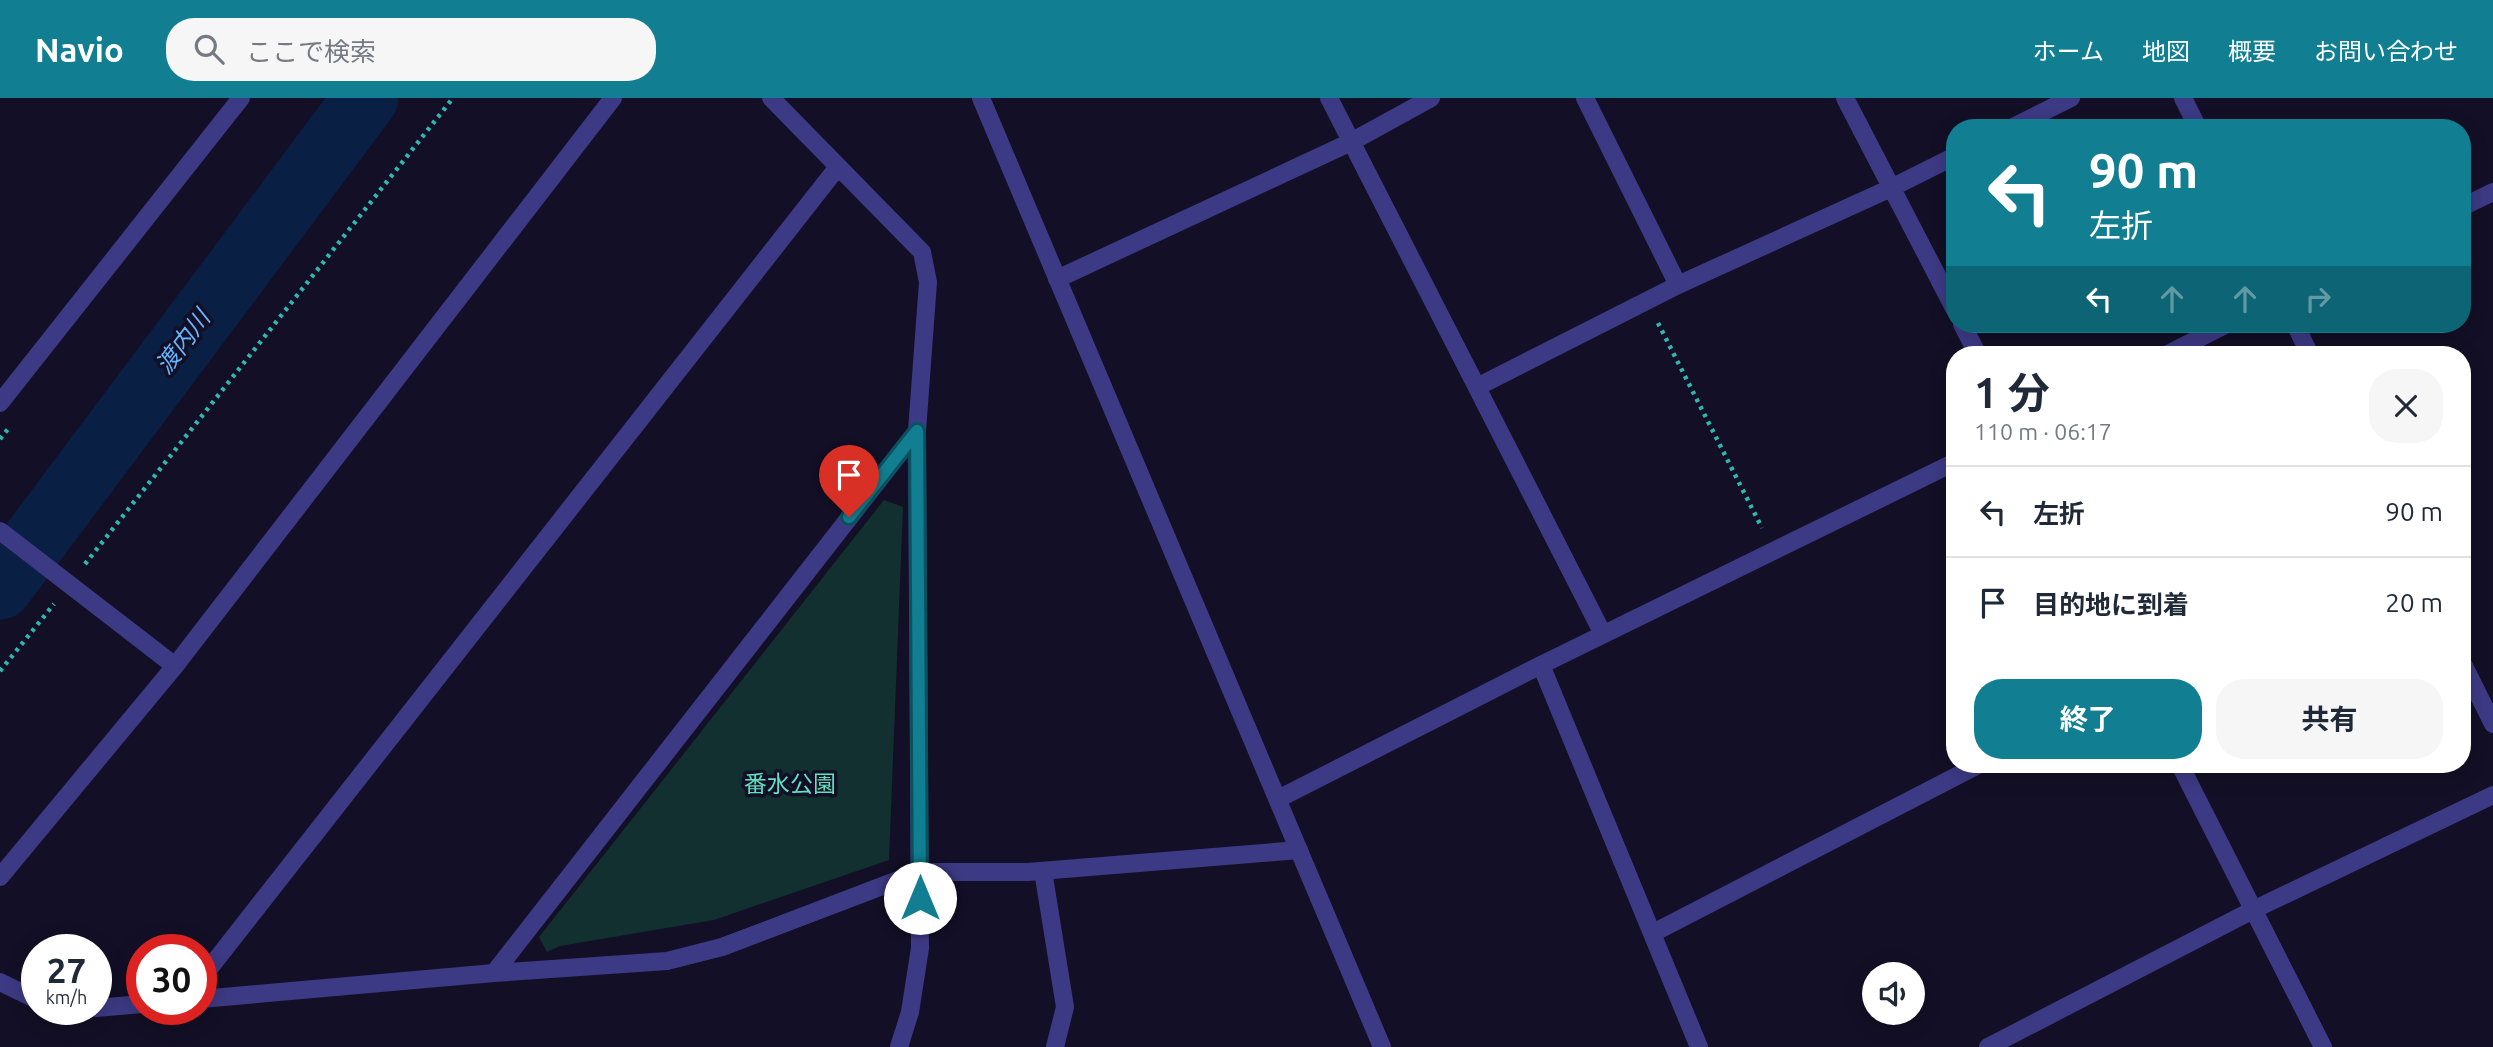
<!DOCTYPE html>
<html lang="ja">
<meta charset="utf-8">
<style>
:root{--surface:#fff;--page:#f6f6f7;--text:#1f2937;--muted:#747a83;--line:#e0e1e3;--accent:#117e91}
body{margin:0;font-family:Ubuntu,"Noto Sans JP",sans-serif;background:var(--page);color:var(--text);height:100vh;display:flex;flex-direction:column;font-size:26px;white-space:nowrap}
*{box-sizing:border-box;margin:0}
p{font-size:23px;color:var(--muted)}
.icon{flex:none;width:38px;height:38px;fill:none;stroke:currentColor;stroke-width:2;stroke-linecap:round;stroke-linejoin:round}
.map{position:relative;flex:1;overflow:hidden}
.side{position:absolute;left:1946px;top:248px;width:525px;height:427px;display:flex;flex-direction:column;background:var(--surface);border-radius:28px;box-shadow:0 4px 18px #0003}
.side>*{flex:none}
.hud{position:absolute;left:1946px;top:21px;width:525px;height:214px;border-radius:28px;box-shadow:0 4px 18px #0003;background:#117e91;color:#fff;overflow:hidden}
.buttons{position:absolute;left:1862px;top:864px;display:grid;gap:14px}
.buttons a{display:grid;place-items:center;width:63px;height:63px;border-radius:50%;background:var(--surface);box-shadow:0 4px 18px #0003;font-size:35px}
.speed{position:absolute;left:21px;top:836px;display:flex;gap:14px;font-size:35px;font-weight:700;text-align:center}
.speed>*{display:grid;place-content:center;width:91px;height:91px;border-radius:50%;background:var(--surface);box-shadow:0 4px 18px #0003;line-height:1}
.speed small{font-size:18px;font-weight:400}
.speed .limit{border:10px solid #d22;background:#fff;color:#111}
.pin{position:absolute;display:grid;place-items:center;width:60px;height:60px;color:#fff;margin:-72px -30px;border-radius:50% 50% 50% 0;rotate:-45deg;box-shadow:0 0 7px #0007}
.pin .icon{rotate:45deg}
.me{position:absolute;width:77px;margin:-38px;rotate:0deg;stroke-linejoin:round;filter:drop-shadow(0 0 5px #0008)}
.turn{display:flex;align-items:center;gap:24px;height:147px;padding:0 28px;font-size:32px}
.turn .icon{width:91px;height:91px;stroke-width:2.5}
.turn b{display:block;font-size:49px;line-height:60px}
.lanes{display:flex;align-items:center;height:66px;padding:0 28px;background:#0003;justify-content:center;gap:35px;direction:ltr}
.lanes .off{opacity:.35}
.round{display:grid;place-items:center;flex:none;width:74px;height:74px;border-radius:28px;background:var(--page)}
.headline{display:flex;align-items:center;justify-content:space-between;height:119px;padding:0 28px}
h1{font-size:42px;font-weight:700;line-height:52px}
.primary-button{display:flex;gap:14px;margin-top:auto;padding:14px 28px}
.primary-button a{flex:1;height:80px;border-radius:28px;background:var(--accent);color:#fff;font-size:28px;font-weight:700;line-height:80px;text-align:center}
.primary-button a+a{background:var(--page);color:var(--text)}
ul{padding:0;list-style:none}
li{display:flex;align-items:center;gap:21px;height:91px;padding:0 28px;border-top:2px solid var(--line)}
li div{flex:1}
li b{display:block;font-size:26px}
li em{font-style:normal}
header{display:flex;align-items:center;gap:42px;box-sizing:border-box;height:98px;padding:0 35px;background:var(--accent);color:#fff}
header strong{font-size:33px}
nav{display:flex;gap:38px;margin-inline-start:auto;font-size:24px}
.search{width:490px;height:63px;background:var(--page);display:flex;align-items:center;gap:18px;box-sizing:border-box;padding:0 24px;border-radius:28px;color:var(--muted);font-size:26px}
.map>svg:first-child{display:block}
.green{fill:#12302f}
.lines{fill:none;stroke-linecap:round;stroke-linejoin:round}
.river{stroke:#0a1f44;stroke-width:65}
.path{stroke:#2fb8b0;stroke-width:4.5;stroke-dasharray:3.5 5;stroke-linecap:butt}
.minor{stroke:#3d3a85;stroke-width:18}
.tertiary{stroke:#3d3a85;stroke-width:18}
.route-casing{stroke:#0b525e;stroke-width:18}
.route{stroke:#117e91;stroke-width:12}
.labels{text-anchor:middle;stroke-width:7;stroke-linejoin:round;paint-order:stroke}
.park-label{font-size:23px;fill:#5fe0c0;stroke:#130f26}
.water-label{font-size:24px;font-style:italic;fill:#62b6ff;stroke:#130f26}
</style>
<header>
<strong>Navio</strong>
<div class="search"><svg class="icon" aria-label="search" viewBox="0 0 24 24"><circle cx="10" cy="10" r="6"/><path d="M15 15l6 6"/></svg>ここで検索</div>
<nav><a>ホーム</a><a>地図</a><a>概要</a><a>お問い合わせ</a></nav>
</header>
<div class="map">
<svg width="2493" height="949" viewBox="0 0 2493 949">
<rect width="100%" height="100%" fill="#130f26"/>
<path class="green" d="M884,402L903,409L889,762L714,822L560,848L547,854L539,839Z"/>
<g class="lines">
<path class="river" d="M0,489L366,0"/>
<path class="path" d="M1658,225L1762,430
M0,341L8,331
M85,466L453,0
M0,573L54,506"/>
<path class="minor" d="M771,0L922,154L928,184L917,333L920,850L910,914L899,949
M1329,0L1603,536
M1585,0L1678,187
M1845,0L1955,212
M2183,0L2198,30
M2011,30L2071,0
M2462,109L2493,94
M1057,181L1351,44L1431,0
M1962,226L1978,257
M2295,226L2310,257
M2166,257L2227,226
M1477,289L1678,187L1891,90L1955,58
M0,305L241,0
M0,433L175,568
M2462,564L2493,626
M1541,567L1699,949
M2180,667L2323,949
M1278,701L1541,567L1955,364
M1043,773L1065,909L1055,949
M0,779L175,568L613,0
M1653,835L1978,667
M494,875L917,333
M201,881L837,70
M0,884L37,902
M201,901L494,875L667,863L722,849L919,774H1028L1299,752
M96,910L142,906"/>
<path class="tertiary" d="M981,0L1382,949
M1988,949L2253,812L2493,697"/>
</g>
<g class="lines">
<defs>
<path id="route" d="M849,419L917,333L920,800"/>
</defs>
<use href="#route" class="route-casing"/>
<use href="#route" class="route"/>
</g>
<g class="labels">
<g class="park-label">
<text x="790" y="694">番水公園</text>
</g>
<g class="water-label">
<text transform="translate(183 244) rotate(-53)" y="8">渡内川</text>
</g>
</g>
</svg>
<div class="buttons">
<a><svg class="icon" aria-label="sound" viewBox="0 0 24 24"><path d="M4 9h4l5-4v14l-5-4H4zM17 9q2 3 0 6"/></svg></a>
</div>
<div class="speed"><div>27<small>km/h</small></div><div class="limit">30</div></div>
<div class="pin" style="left:849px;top:419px;background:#d93025"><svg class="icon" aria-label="arrive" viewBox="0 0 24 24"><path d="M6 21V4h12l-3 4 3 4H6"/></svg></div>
<svg class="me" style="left:920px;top:800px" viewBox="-20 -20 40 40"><circle r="19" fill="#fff"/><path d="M0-13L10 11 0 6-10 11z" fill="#117e91"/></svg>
<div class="hud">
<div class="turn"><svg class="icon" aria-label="left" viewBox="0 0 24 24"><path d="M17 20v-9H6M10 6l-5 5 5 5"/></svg><div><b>90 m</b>左折</div></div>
<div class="lanes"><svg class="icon" aria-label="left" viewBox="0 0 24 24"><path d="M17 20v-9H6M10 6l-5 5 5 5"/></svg><svg class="icon off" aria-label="ahead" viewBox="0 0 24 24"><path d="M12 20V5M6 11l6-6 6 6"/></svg><svg class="icon off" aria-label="ahead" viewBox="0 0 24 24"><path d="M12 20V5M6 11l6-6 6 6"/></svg><svg class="icon off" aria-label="right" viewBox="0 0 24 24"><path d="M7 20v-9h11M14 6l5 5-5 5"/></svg></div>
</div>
<section class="side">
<div class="headline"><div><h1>1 分</h1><p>110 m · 06:17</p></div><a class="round"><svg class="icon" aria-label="close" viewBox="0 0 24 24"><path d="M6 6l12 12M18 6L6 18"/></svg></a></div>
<ul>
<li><svg class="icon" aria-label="left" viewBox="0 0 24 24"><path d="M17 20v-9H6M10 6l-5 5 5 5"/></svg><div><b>左折</b></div><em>90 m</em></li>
<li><svg class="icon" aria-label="arrive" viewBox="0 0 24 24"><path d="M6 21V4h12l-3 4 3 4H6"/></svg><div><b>目的地に到着</b></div><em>20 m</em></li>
</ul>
<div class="primary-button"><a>終了</a><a>共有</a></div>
</section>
</div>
